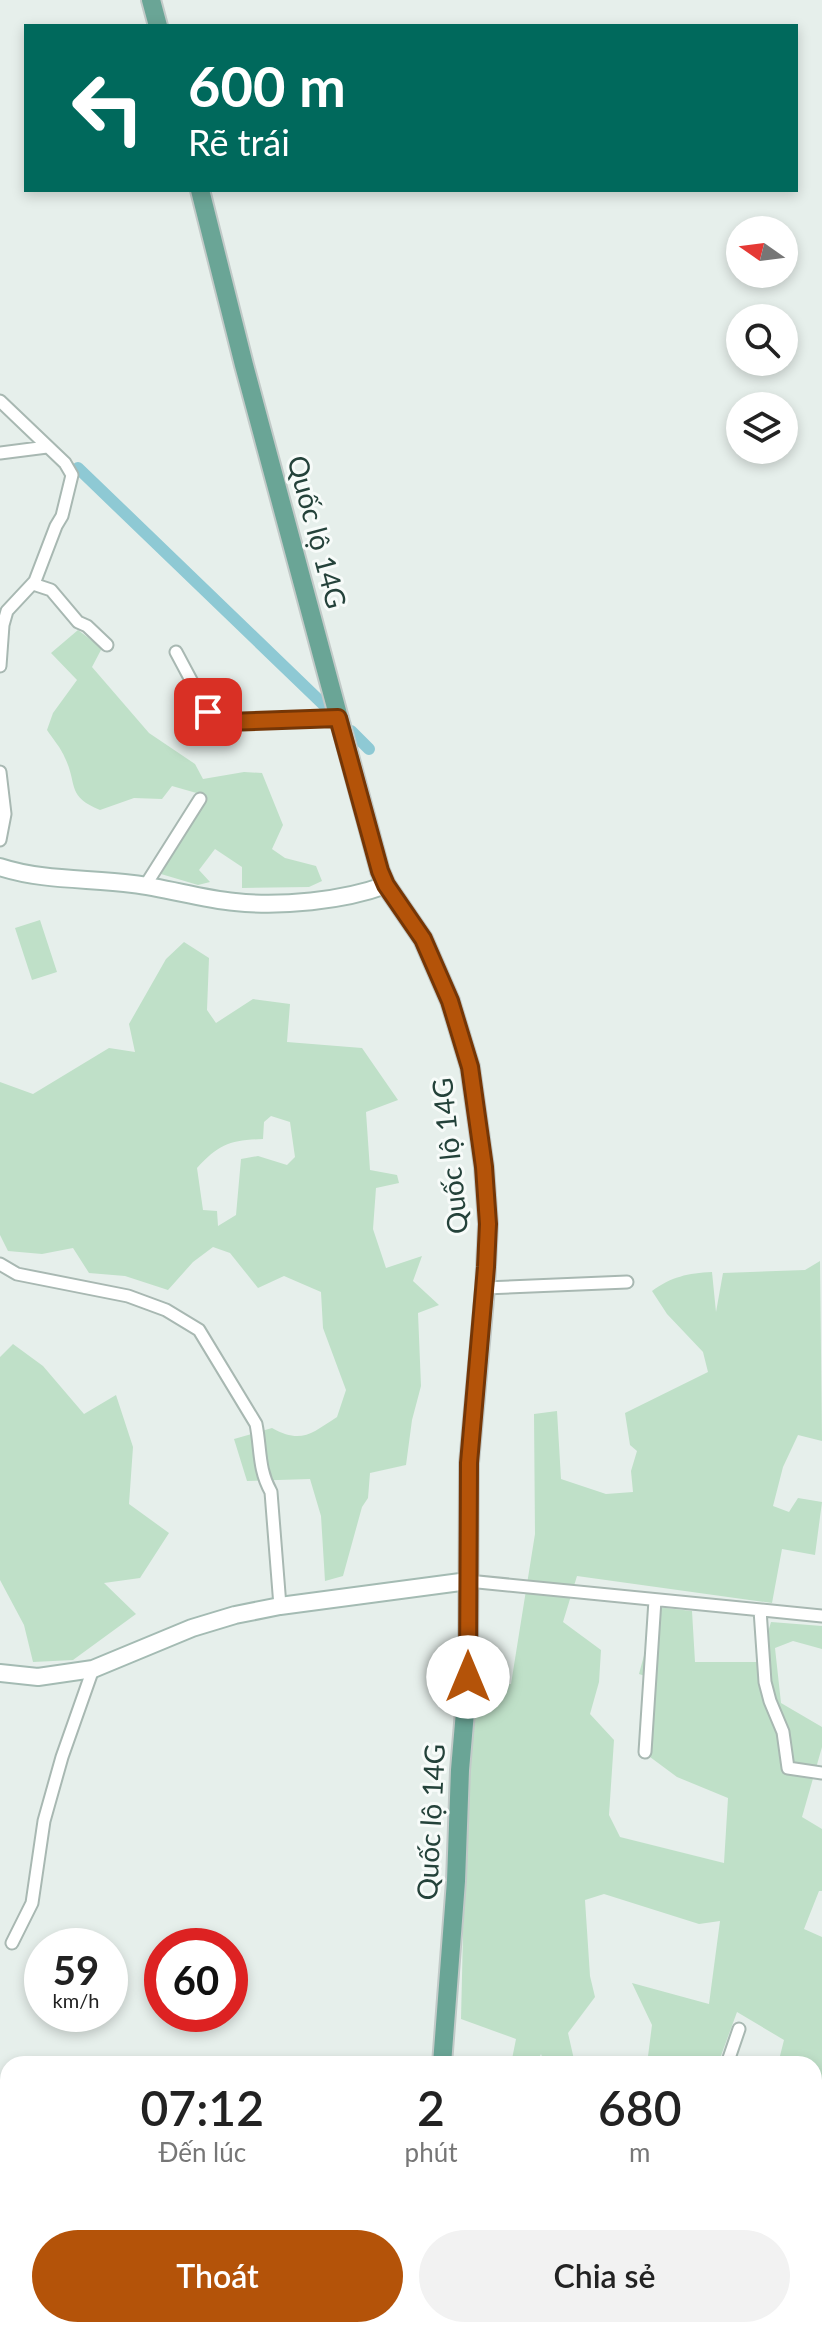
<!DOCTYPE html>
<html lang="vi">
<meta charset="utf-8">
<style>
:root{--surface:#fff;--page:#f2f2f2;--text:#222;--muted:#767676;--accent:#b45309}
body{margin:0;font-family:Lato,sans-serif;background:var(--page);color:var(--text);height:100vh;display:flex;flex-direction:column;font-size:30px;white-space:nowrap}
*{box-sizing:border-box;margin:0}
p{font-size:26px;color:var(--muted)}
.icon{flex:none;width:44px;height:44px;fill:none;stroke:currentColor;stroke-width:2;stroke-linecap:round;stroke-linejoin:round}
.map{position:relative;flex:1;overflow:hidden}
.drawer{position:absolute;left:0px;top:2056px;width:822px;height:282px;display:flex;flex-direction:column;background:var(--surface);border-radius:24px 24px 0 0;box-shadow:0 4px 12px #0003}
.drawer>*{flex:none}
.top-card{position:absolute;left:24px;top:24px;width:774px;height:168px;border-radius:0px;box-shadow:0 4px 12px #0003;background:#00695c;color:#fff;overflow:hidden}
.needle{width:52px;rotate:284deg}
.buttons{position:absolute;left:726px;top:216px;display:grid;gap:16px}
.buttons a{display:grid;place-items:center;width:72px;height:72px;border-radius:50%;background:var(--surface);box-shadow:0 4px 12px #0003;font-size:40px}
.speed{position:absolute;left:24px;top:1928px;display:flex;gap:16px;font-size:40px;font-weight:700;text-align:center}
.speed>*{display:grid;place-content:center;width:104px;height:104px;border-radius:50%;background:var(--surface);box-shadow:0 4px 12px #0003;line-height:1}
.speed small{font-size:20px;font-weight:400}
.speed .limit{border:12px solid #d22;background:#fff;color:#111}
.pin{position:absolute;display:grid;place-items:center;width:68px;height:68px;color:#fff;margin:-34px;border-radius:16px;box-shadow:0 4px 12px #0006}
.me{position:absolute;width:88px;margin:-44px;rotate:0deg;stroke-linejoin:round;filter:drop-shadow(0 0 6px #0008)}
.turn{display:flex;align-items:center;gap:28px;height:168px;padding:0 32px;font-size:36px}
.turn .icon{width:104px;height:104px;stroke-width:2.5}
.turn b{display:block;font-size:56px;line-height:68px}
.eta{display:flex;justify-content:space-evenly;align-items:center;height:136px;text-align:center}
.eta b{font-size:48px;font-weight:600;line-height:56px}
.cta{display:flex;gap:16px;margin-top:auto;padding:16px 32px}
.cta a{flex:1;height:92px;border-radius:48px;background:var(--accent);color:#fff;font-size:32px;font-weight:600;line-height:92px;text-align:center}
.cta a+a{background:var(--page);color:var(--text)}
.map>svg:first-child{display:block}
.green{fill:#bfe0c8;fill-rule:evenodd}
.lines{fill:none;stroke-linecap:round;stroke-linejoin:round}
.canal{stroke:#8ec9d4;stroke-width:12}
.street-casing{stroke:#a8b8b2;stroke-width:15}
.secondary-casing{stroke:#a4bbb3;stroke-width:20}
.primary-casing{stroke:#c2cac8;stroke-width:22}
.street{stroke:#fff;stroke-width:11}
.secondary{stroke:#fff;stroke-width:16}
.primary{stroke:#6aa596;stroke-width:18}
.route-casing{stroke:#753606;stroke-width:20}
.route{stroke:#b45309;stroke-width:14}
.labels{text-anchor:middle;stroke-width:6;stroke-linejoin:round;paint-order:stroke}
.street-label{font-size:28px;fill:#24423a;stroke:#f7fbf9}
</style>
<div class="map">
<svg width="822" height="2337" viewBox="0 0 822 2337">
<rect width="100%" height="100%" fill="#e6efeb"/>
<path class="green" d="M78,630L102,648L92,667L149,733L195,764L203,779L244,772L262,773L283,825L272,849L285,858L316,866L322,881L309,887L242,888V867L215,849L199,870L210,882L198,885L161,874L207,796L172,786L162,799L134,798L100,810C66,796 78,785 65,758C61,748 53,739 47,730L53,713L77,680L51,653Z
M40,920L57,972L32,980L15,928Z
M184,942L209,958L207,1010L216,1023L253,999L290,1004L287,1042L362,1048L398,1100L366,1112L370,1170L397,1175L399,1183L376,1188L373,1229L386,1268L422,1256L413,1281L439,1305L418,1313L421,1386L412,1420L406,1465L370,1473L368,1498L362,1507L343,1576L325,1581L321,1516L310,1479L247,1481L234,1439L272,1428C301,1444 311,1434 337,1417L346,1390L323,1328L321,1292L284,1276L258,1288L230,1253L213,1247L193,1262L168,1290L125,1276L89,1273L73,1248L42,1254L8,1251L0,1235V1082L33,1094L109,1048L135,1052L129,1024L166,959ZM271,1116L290,1122L295,1157L287,1165L258,1156L241,1159L236,1215L218,1226L217,1211L203,1210L197,1168C219,1144 231,1140 263,1139L264,1122Z
M820,1261L822,1441L798,1435L783,1467L773,1506L789,1512L798,1498L822,1502L815,1555L782,1549L772,1603L577,1576L563,1622L601,1650L599,1682L590,1714L614,1740L609,1815L620,1837L724,1863L728,1798L677,1777L650,1757L651,1678L639,1674L657,1607L692,1611L695,1662H759L771,1622L822,1626V1649L793,1641L775,1648L781,1703L822,1727V1747L802,1817L822,1829V1891H819L804,1929L822,1937V2098L820,2099L819,2127L814,2128V2064H778L784,2040L737,2012L718,2064H647L652,2025L632,1983L709,2004L720,1921L699,1924L604,1894L585,1900L590,1976L595,1997L568,2033L575,2064H545L541,2054L536,2064H511L516,2039L461,2019L464,1891L474,1684H511L535,1534L534,1414L557,1411L561,1479L606,1494L633,1492L631,1471L637,1451L630,1445L625,1413L708,1372L703,1352L667,1314L652,1291C671,1277 688,1273 712,1272L716,1312L723,1273L805,1270Z
M13,1344L43,1366L84,1414L116,1395L133,1447L129,1504L169,1533L140,1578L104,1583L136,1614L73,1660L33,1662L24,1625L0,1580V1357Z"/>
<g class="lines">
<path class="canal" d="M78,468L326,707
M351,731L369,749"/>
<defs>
<path id="street" d="M0,401L65,463L72,475L62,516L56,526L35,581L7,611L3,625L0,666
M0,453L47,447
M33,584L51,590L78,622L87,626L107,645
M176,652L208,712L216,719L227,722L338,718
M0,772L5,814L0,840
M145,886L200,799
M0,1264L17,1274L128,1296L166,1310L199,1330L256,1424C261,1449 258,1469 271,1492L280,1606
M485,1288L627,1282
M468,1581L822,1616
M760,1610L765,1682L770,1701L783,1732L788,1768L822,1773
M645,1752L655,1600
M12,1943L32,1903L44,1821L62,1757L93,1669
M727,2064L739,2029
M791,2330L822,2332"/>
<path id="secondary" d="M0,867C43,881 88,878 133,884C167,888 201,899 235,902C280,907 343,901 386,885
M0,1673L38,1677L93,1669L192,1628L235,1615L280,1606L468,1581
M814,2208L822,2209"/>
<path id="primary" d="M151,0L158,26
M200,190L244,365L380,871L386,885L423,939L450,1001L470,1067L484,1167L488,1224L485,1288L469,1463L468,1677L460,1770L456,1881L442,2064
M388,2337L390,2330"/>
</defs>
<use href="#street" class="street-casing"/>
<use href="#secondary" class="secondary-casing"/>
<use href="#primary" class="primary-casing"/>
<use href="#street" class="street"/>
<use href="#secondary" class="secondary"/>
<use href="#primary" class="primary"/>
</g>
<g class="lines">
<defs>
<path id="route" d="M208,712L216,719L227,722L338,718L380,871L386,885L423,939L450,1001L470,1067L484,1167L488,1224L486,1267L469,1463L468,1677"/>
</defs>
<use href="#route" class="route-casing"/>
<use href="#route" class="route"/>
</g>
<g class="labels">
<g class="street-label">
<text transform="translate(317 532) rotate(75)" y="10">Quốc lộ 14G</text>
<text transform="translate(450 1156) rotate(-96)" y="10">Quốc lộ 14G</text>
<text transform="translate(431 1822) rotate(-87)" y="10">Quốc lộ 14G</text>
</g>
</g>
</svg>
<div class="buttons">
<a><svg class="needle" viewBox="-14 -14 28 28"><path d="M0-13l5 13h-10z" fill="#e53935"/><path d="M0 13l5-13h-10z" fill="#767676"/></svg></a>
<a><svg class="icon" aria-label="search" viewBox="0 0 24 24"><circle cx="10" cy="10" r="6"/><path d="M15 15l6 6"/></svg></a>
<a><svg class="icon" aria-label="layers" viewBox="0 0 24 24"><path d="M12 4l9 5-9 5-9-5zM3 14l9 5 9-5"/></svg></a>
</div>
<div class="speed"><div>59<small>km/h</small></div><div class="limit">60</div></div>
<div class="pin" style="left:208px;top:712px;background:#d93025"><svg class="icon" aria-label="arrive" viewBox="0 0 24 24"><path d="M6 21V4h12l-3 4 3 4H6"/></svg></div>
<svg class="me" style="left:468px;top:1677px" viewBox="-20 -20 40 40"><circle r="19" fill="#fff"/><path d="M0-13L10 11 0 6-10 11z" fill="#b45309"/></svg>
<div class="top-card">
<div class="turn"><svg class="icon" aria-label="left" viewBox="0 0 24 24"><path d="M17 20v-9H6M10 6l-5 5 5 5"/></svg><div><b>600 m</b>Rẽ trái</div></div>
</div>
<section class="drawer">
<div class="eta">
<div><b>07:12</b><p>Đến lúc</p></div>
<div><b>2</b><p>phút</p></div>
<div><b>680</b><p>m</p></div>
</div>
<div class="cta"><a>Thoát</a><a>Chia sẻ</a></div>
</section>
</div>
